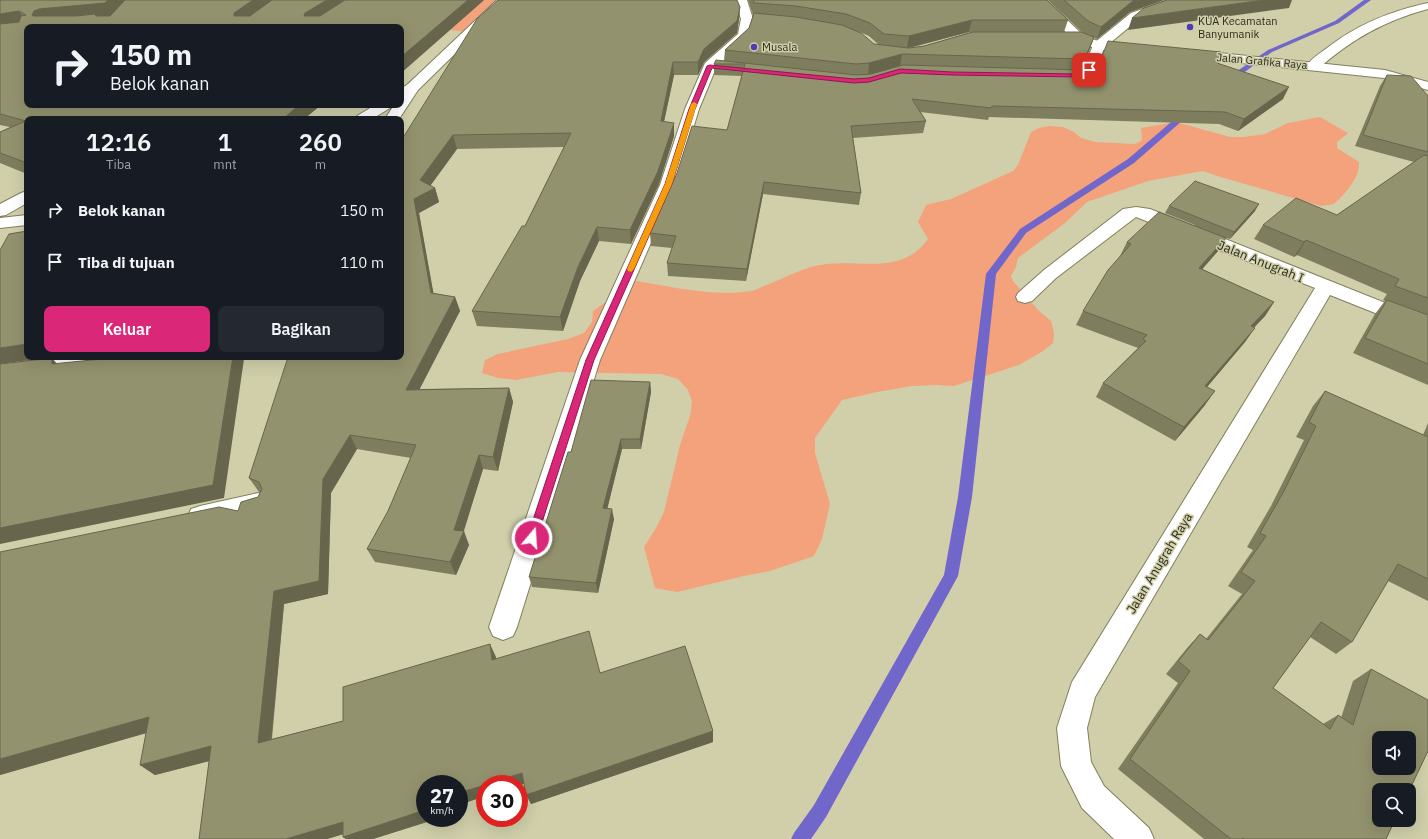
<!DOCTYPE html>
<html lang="id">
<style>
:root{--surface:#171b24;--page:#242831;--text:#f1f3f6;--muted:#9ea1a6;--accent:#db2777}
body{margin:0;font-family:"IBM Plex Sans",sans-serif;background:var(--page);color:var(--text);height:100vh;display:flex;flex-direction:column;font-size:15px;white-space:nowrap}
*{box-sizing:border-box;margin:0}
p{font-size:13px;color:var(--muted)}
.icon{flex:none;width:22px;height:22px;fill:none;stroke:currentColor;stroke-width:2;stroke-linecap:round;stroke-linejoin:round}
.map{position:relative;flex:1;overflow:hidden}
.drawer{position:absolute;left:24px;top:116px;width:380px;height:244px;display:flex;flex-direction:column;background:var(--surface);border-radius:8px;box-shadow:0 4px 16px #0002}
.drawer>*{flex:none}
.banner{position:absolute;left:24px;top:24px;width:380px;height:84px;border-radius:8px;box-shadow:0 4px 16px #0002;background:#171b24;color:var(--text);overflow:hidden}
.fabs{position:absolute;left:1372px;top:731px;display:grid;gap:8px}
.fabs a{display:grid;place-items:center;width:44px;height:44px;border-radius:8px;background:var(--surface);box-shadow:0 4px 16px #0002;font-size:20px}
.speed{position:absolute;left:416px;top:775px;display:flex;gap:8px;font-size:20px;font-weight:700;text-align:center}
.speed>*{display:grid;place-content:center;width:52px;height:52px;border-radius:50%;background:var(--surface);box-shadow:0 4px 16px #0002;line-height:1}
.speed small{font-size:10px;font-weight:400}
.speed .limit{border:6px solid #d22;background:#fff;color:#111}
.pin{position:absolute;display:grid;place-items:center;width:34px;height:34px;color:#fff;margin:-17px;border-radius:8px;box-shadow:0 2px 6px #0006}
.me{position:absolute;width:44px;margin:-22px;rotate:18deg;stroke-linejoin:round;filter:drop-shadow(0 0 3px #0008)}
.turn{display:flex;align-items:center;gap:14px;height:84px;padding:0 20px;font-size:18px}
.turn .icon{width:52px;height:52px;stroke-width:2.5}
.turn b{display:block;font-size:28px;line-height:34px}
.eta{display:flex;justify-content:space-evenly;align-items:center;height:68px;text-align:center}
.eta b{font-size:24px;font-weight:600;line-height:28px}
.cta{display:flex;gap:8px;margin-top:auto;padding:8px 20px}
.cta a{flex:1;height:46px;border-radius:8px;background:var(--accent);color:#fff;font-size:16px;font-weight:600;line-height:46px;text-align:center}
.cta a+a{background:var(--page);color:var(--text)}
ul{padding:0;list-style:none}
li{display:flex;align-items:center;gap:12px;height:52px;padding:0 20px}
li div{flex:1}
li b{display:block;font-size:15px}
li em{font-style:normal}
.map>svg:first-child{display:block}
.green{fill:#f3a27c}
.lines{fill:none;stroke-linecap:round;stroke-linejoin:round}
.stream{fill:#7166ca;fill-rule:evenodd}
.street-casing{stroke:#817f5d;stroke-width:2}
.secondary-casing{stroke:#817f5d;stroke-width:2}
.street{fill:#fff;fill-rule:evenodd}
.secondary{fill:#fff;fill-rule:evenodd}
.wall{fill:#7e7e5f;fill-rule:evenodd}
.shaded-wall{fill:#67664d}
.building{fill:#93926e;stroke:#67664d;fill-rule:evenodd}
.route{fill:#db2777;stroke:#8e194d}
.slow{fill:#f59e0b}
.poi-dot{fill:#523ab2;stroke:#d0cfaa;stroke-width:1.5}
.labels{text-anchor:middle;stroke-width:3;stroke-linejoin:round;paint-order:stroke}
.far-poi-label{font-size:11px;fill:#2d2d1e;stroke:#d0cfaa;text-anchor:start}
.far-street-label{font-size:11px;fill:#2d2d1e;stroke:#d0cfaa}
.street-label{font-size:13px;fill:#2d2d1e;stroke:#d0cfaa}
</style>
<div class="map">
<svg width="1428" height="839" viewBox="0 0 1428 839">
<rect width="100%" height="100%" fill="#d0cfaa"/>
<path class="green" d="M410,0H499L467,32L385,22Z
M1320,117L1348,133L1337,142V148L1359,162C1360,178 1345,194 1334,204L1321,206L1217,176L1203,171L1148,181L1087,202L1065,223L1018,258L1016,267L1011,276L1013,281L1039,311L1051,321L1054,333L1053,343L1043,351L1019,365L954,386L935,385L912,386L877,392L842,400L815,438V453L830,504L822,539L814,556L770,571L744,576L677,592L655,588L644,547L656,528L664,512L680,445L690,416L692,402L688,390L678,379L661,374L558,372L516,380L498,378L482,373L485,360L498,354L568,339L584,333L592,322L593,311L636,281C673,287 714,297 751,291C757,290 763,286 769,284C787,277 806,266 826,264C863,260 902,275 928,239L918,222L926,205L951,199L1013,171L1018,165L1031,132L1039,128L1049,126L1063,127L1074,132L1081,138L1095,142L1135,144L1141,141L1142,138L1141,128L1176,122L1230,137H1243L1265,134L1288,123Z"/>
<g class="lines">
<path class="stream" d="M1364,0H1371L1339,23L1272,52L1231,82H1228L1224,80L1268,50L1335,21Z
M1184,111H1187L1191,113L1134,163L1026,233L996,274L972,497L958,576L826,817L811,839H791L794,833L814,805L944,575L958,497L986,274L1020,229L1128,159Z"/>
<defs>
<path id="street" d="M497,0H510L418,90L399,119H385L394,105H401V89L408,84Z
M735,0H747L753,19L750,35L716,68L699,109L676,185L600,360L517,627L513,636L503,640L493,636L489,627L580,360L660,185L685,109L705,63L738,34L741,19Z
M1169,0H1195L1193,2L1176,5L1139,19L1104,48L1096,70L1090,77L1078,80L1058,78L1056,75L1058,72L1080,71L1083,69L1094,43L1131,13Z
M1428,3V9C1386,20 1350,40 1318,69H1308L1306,66C1311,59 1320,53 1327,48C1358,24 1391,11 1428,3Z
M375,105H392L390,108L372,119H355L357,116Z
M27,191V203L6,215L0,216V204L21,193Z
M1136,207L1150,209L1428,320V334L1330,295L1095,697L1087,728L1091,762L1104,786L1149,828L1154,839H1114L1082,808L1061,766L1057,728L1072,682L1315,288L1136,217L1056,278L1032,301L1025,303L1018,301L1016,297L1018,293L1044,270L1123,209Z
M27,215V225L0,228V218Z
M59,357H124L121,362L114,364L0,379V365Z
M258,493L267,496L270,503L267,510L200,526L191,523L188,516L191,509L200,506Z"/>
<path id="secondary" d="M1033,0H1046L1083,35C1100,44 1118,44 1136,45L1140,46L1142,49L1140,52C1124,56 1090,48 1075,41Z
M1190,50L1385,70L1428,82V90L1384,78L1185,57L1184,54L1185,51Z"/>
</defs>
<use href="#street" class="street-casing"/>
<use href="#secondary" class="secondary-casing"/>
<use href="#street" class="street"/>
<use href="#secondary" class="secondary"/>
</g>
<path class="wall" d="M0,0H484L401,73V27L27,105H321L304,119H27V174L0,163V132L10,127L0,125Z
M748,0H1047L1068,20L1064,32L1083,33L1048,0H1164L1130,12L1097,39L1094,38L1082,68L1078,70L1217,63L1283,99L1238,131L1219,124L989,117L988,120L920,112L926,121L923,133L853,138L861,193L859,205L763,194L746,281L668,276L667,263L672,248L651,246L650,233L727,130L742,76L714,75V64L724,61L725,50L749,28L753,15ZM857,31L869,36L879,45L874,44ZM969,32H971L924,46L910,48ZM900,66H902L869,74Z
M740,7L739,19L737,33L704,62L698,75H674L664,122L674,123V136L659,184L631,244L599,241L580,281L563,331L477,326L472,311L525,226L564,147L457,149L430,186L435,188L439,202L419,213L433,293L455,297L460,311L419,389L509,388L513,402L498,471L483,469L463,531L469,545L456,575L375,562L367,549L388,511L411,458L357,449L331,493L328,594L284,604L272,739L343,721L496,657V659L600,673L713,742L531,804L524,784L519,785V784L485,796L459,805V784H425L430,821L373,839H346L343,837V834L327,839H199L209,761L155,775L140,765L146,733L0,775L238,511L258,497L260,492H259L249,478L401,141Z
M1387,75L1428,96V385L1353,353L1375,314L1385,301L1383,300L1387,294L1297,255L1294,257L1254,239L1263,225L1337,215L1414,162L1355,146L1380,86Z
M1169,206L1255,211L1230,239L1226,238L1218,251L1202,269L1274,302L1265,316L1254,328L1245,342L1207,387L1205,405L1175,441L1096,397L1103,383L1138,348L1076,325L1083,311L1120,256L1127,242L1195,225L1165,213Z
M650,382L651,392L641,449H622L607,509L614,519L598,593L532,587L529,577L571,452Z
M1325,391L1423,435L1428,423V601L1388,581L1352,642L1336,654L1310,637L1273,688L1323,724L1338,715L1341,718L1353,681L1371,669L1386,839H1204L1118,769L1178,683L1166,674L1188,647L1200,634L1206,639L1242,594L1228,586L1253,550L1247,547L1271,506L1304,440L1296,437L1313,406Z"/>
<path class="shaded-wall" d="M108,0H126L111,16L42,23L32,15L34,11L39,9Z
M253,0H274L239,26L234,16V13Z
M327,0H343L345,4L309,27L304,16L305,13Z
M468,0H484L401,73V57Z
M1134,0H1164L1130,12L1097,39L1101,27Z
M1264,0H1292L1289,8L1128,30L1132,18Z
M740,7L739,19L737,33L704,62L698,75V62L704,49Z
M19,11L27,24L0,27V14Z
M972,20L969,32L907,48L909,36Z
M1094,37L1090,48L1082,68L1077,70L1081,59Z
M902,54L900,66L868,75L869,63Z
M673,62L674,75L661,135V121Z
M1289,87L1283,99L1238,131L1244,119Z
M150,105H176L159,115L149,106Z
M299,105H321L304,119H283Z
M674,123V136L659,184L631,244L630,230Z
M453,135L457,149L425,193L435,188L439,202L419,213L436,307L431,293L414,199L420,180Z
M764,182L763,194L746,281L747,269Z
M1259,204L1255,211L1230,239L1234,232Z
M597,227L599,241L580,281L563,331L560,317L578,267Z
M1226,238L1218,251L1191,282L1199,268Z
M1306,240L1297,255L1294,257L1304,242Z
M455,297L460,311L412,404L406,390Z
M1274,302L1265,316L1241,340L1251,326Z
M1255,328L1245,342L1196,400L1205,386Z
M27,344V357H51L0,364V348Z
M233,357H243L244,359L224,498L0,544V528Z
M52,358L64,372L52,364Z
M650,382L651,392L641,449L640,439Z
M509,388L513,402L498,471L493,457Z
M1215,391L1205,405L1175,441L1184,427Z
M350,435L357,449L331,493L328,594L284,604L270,753L258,743L274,591L323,479Z
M621,439L622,449L605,518L603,508Z
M479,455L483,469L463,534L464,531L469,545L456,575L450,562L454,530Z
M612,509L614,519L598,593L596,583Z
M490,644L496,657L498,672L492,660Z
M149,717L164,728L0,775V759Z
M713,731V742L531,804L526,795Z
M211,746L225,757L155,775L140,765Z
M522,773L528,783L519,785V784H487Z
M485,785V796L459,805V793Z
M425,804V818H430V821L373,839H346L343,837Z
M343,822L354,831L327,839H286Z"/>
<path class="building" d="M0,0H108L105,3L39,9L34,11L32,15L33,16H76L95,14L96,16H110L125,0H253L234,13V16H250L272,0H327L305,13L304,16H320L345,0H468L401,57V27H27V105H150L149,106L151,107H168L171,105H299L283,119H27V163L0,153V132L26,121L0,114V24L19,22L21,16L26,15L19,11L0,14Z
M498,0H737L740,7L737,21L704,49L698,62H673L661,121L674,123L658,171L630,230L597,227L578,267L560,317L472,311L522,226H525L571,133L453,135L420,180L435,188L414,199L431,293L455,297L406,390L509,388L493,457L479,455L454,530L464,531L450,562L367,549L388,511L416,445L350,435L323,479L319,581L274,591L258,743L343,721V687L490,644L492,660L589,631L600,673L685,646L713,731L526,795L522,773L487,784H485V785L459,793V784H425V804L421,805L422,811L343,837V822L286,839H199L211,746L140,765L149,717L0,759V552L219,507L238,511L241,502L258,497L262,489L259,482L249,478L288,357H401V141L477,19Z
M753,0H1047L1068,20H972L909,36L884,34L870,23L846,14L796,6L754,3Z
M1064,0H1134L1101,27L1088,21Z
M1167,0H1264L1132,18L1144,8Z
M754,13L796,17L842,25L861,33L874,44L909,48L924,46L973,32H1081L1094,37L1086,56L1081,59L902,54L869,63L856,64L725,50L749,28Z
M1108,41L1221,52L1217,63L1289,87L1244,119L1225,112L992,106L991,108L912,99L926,121L851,126L861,193L764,182L747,269L667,263L676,236L650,233L677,173L692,126L727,130L745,64H714L716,60L856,75L871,74L903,65L1082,70L1095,67L1101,59Z
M1387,75L1411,76L1428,96V152L1363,135Z
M1424,155L1428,156V298L1395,286L1399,279L1306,240L1304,242L1263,225L1296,198L1337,215Z
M1195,181L1259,204L1234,232L1169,206Z
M1159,212L1226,238L1199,268L1274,302L1251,326L1255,328L1205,386L1215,391L1184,427L1103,383L1146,341L1143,339L1147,335L1083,311L1108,270L1131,244L1127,242Z
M27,231V344L0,348V250L9,234Z
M1387,300L1428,315V364L1365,338Z
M122,357H233L213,485L0,528V364L52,358V364Z
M591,380L650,382L640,439H621L603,508L612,509L596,583L529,577L568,452H571Z
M1325,391L1428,437V579L1398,564L1352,642L1321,622L1273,688L1330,729L1338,715L1353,725L1371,669L1428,700V751L1409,791V790H1379V820H1395L1386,839H1244L1243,838L1242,839H1231L1130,759L1190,671L1178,661L1200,634L1208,640L1255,581L1241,572L1266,536L1260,533L1284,491L1316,426L1309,422ZM1379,738H1409V768H1379Z"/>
<path class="route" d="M710,65L854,79L869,78L900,69L952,72L1078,74L1083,73L1087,69L1092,70L1087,75L1078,77L952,75L901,73L869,82L854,83L712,68L695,109L672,184L594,360L537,538L536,541L532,542L528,541L527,538L586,360L665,184L689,109L707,66Z"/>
<path class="slow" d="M694,102L697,104L672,184L634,269L631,272L628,271L627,269L665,184L691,104Z"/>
<g class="poi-dot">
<circle cx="1190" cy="27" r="4"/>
<circle cx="754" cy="47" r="4"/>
</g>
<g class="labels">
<g class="far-poi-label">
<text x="1198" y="25">KUA Kecamatan<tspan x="1198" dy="13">Banyumanik</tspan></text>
<text x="762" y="51">Musala</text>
</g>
<g class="far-street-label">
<text transform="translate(1262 61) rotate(5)" y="4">Jalan Grafika Raya</text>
</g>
<g class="street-label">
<text transform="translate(1261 261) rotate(22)" y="5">Jalan Anugrah I</text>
<text transform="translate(1159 563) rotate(-59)" y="5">Jalan Anugrah Raya</text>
</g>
</g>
</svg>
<div class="fabs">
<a><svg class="icon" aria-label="sound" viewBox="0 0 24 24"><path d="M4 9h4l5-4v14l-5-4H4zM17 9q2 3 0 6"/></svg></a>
<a><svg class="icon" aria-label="search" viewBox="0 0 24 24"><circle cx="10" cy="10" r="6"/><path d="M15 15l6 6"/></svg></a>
</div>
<div class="speed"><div>27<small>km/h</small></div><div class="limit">30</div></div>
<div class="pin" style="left:1089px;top:70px;background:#d93025"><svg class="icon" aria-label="arrive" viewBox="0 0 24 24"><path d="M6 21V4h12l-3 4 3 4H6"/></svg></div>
<svg class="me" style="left:532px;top:538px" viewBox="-20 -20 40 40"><circle r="17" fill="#db2777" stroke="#fff" stroke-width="3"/><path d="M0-11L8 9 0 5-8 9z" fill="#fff"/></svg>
<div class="banner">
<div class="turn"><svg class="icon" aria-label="right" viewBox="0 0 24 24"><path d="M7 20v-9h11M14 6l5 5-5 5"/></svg><div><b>150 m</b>Belok kanan</div></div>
</div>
<section class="drawer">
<div class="eta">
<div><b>12:16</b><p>Tiba</p></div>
<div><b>1</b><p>mnt</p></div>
<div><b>260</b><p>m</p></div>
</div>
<ul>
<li><svg class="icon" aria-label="right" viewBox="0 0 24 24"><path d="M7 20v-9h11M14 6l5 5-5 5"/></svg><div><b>Belok kanan</b></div><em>150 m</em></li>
<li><svg class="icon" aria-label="arrive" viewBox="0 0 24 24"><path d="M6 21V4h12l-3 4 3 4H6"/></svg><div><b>Tiba di tujuan</b></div><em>110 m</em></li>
</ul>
<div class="cta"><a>Keluar</a><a>Bagikan</a></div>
</section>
</div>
